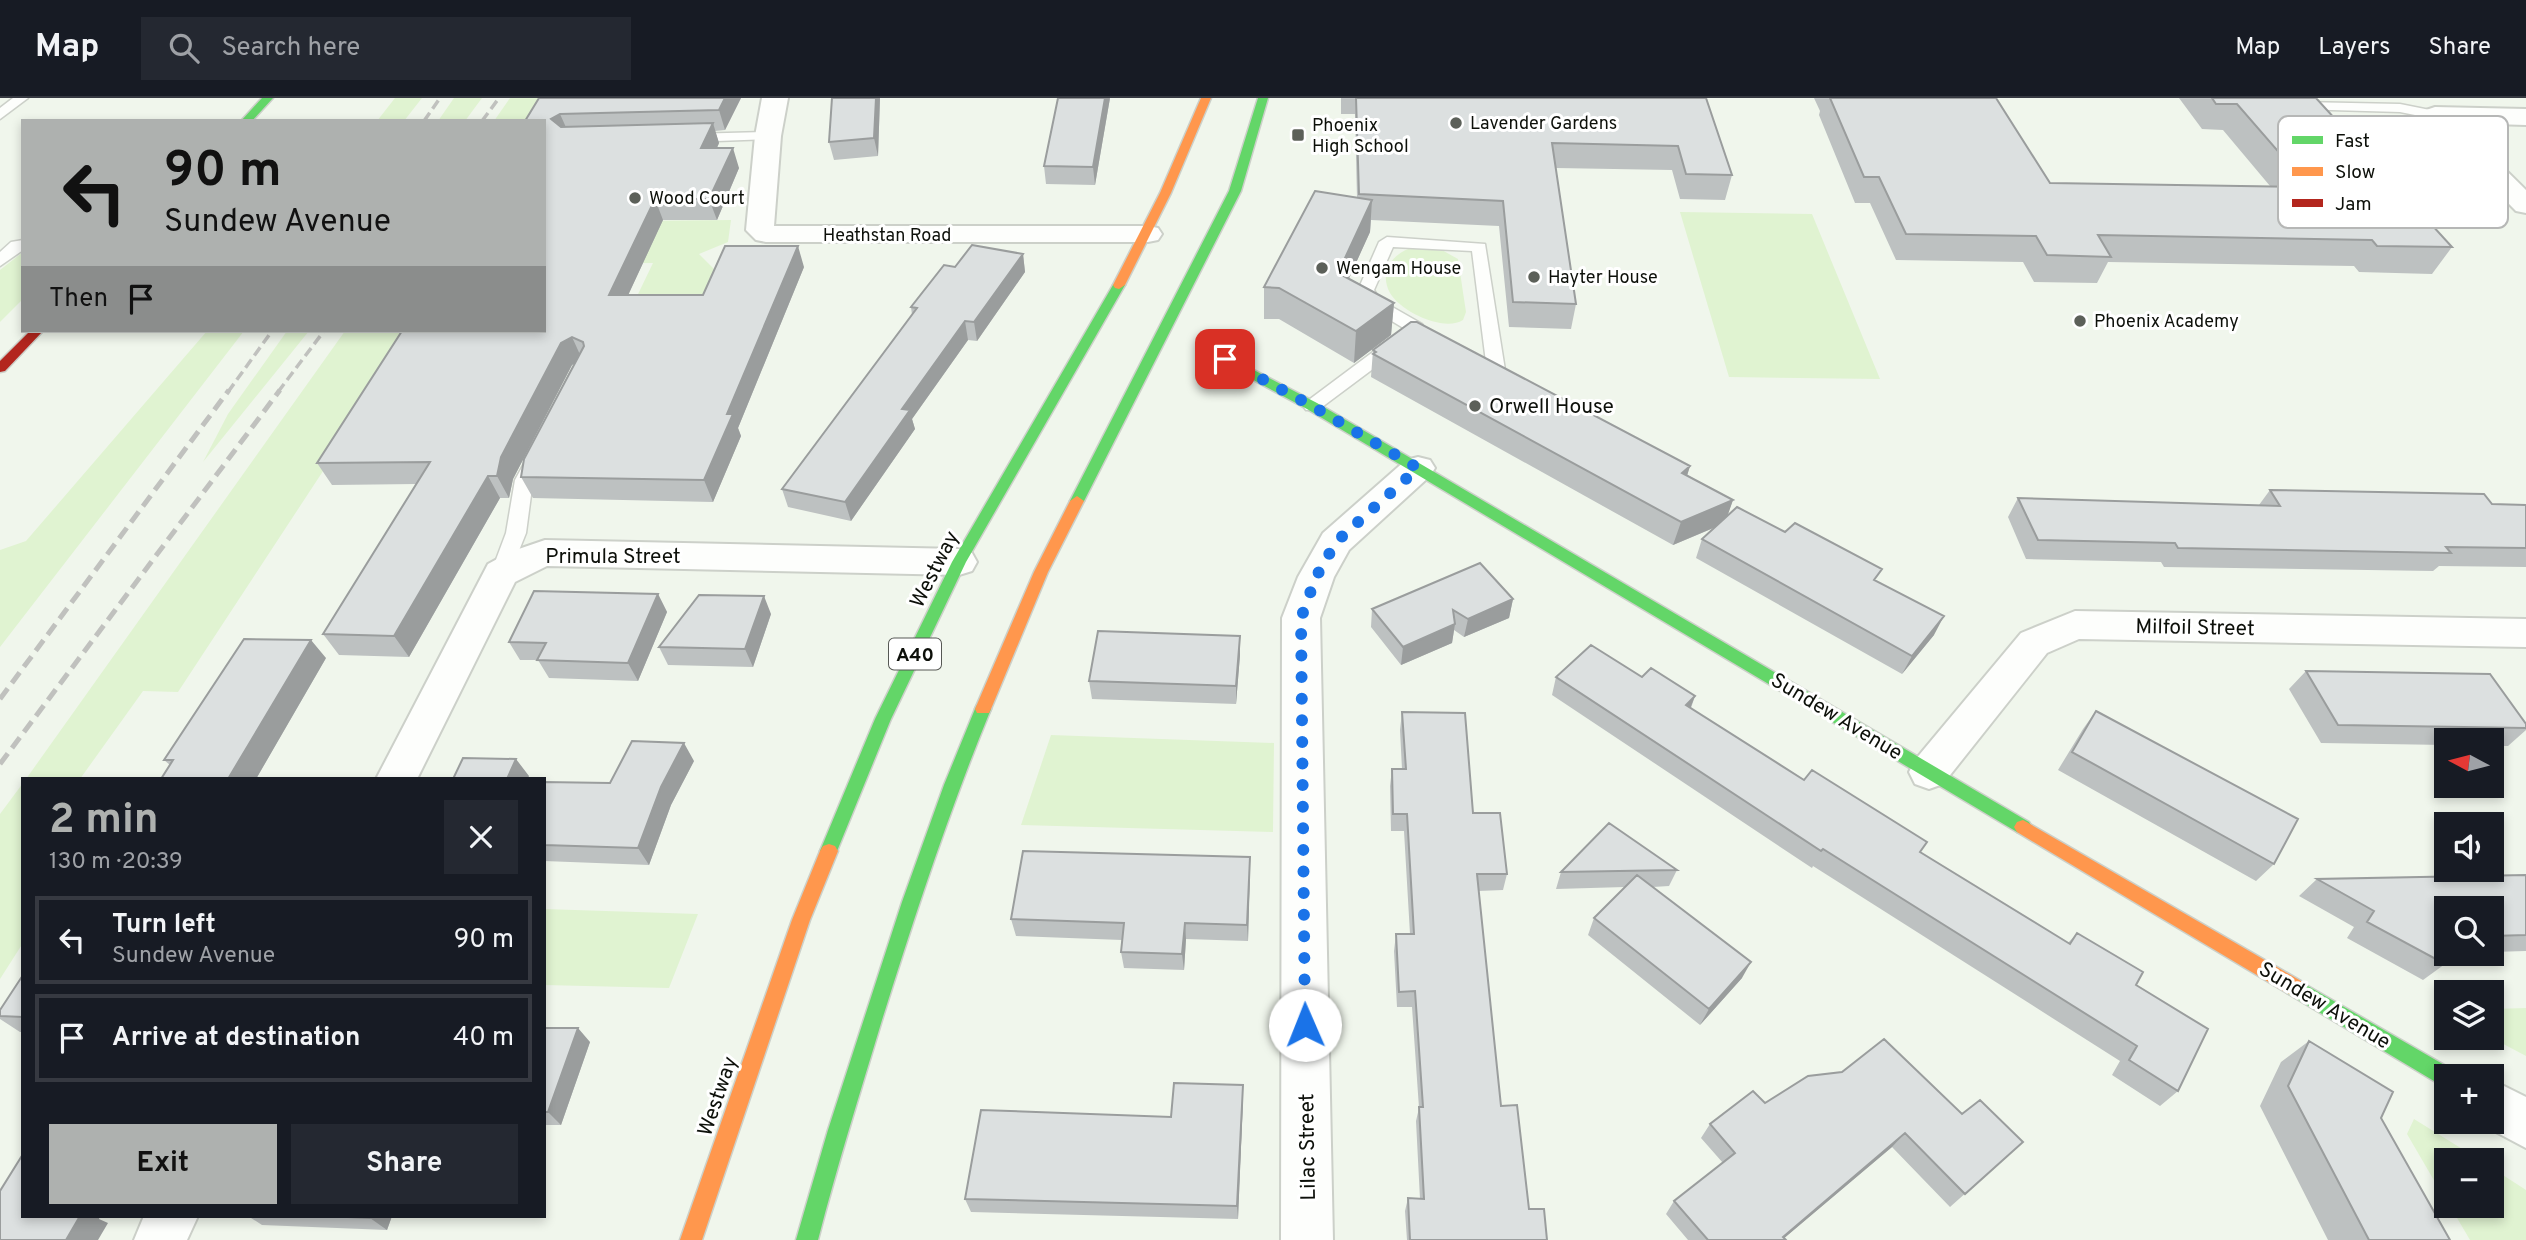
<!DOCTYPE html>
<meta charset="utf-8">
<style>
:root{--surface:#171b24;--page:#242831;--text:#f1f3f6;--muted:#9ea1a6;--line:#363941;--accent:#aeb1af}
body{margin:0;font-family:Overpass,sans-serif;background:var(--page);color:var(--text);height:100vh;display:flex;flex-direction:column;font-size:26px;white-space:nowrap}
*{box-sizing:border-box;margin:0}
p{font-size:23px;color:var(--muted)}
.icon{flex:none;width:38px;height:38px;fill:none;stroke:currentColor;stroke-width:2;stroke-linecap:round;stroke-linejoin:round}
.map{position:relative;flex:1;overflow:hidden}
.sheet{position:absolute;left:21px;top:679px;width:525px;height:441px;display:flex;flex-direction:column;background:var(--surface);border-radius:0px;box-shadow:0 4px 10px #0003}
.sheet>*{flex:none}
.top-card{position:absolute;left:21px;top:21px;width:525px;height:214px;border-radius:0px;box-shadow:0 4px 10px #0003;background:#aeb1af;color:#111;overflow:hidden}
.needle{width:46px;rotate:277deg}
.fabs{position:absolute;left:2434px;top:630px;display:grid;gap:14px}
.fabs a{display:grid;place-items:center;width:70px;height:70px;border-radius:0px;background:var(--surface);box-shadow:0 4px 10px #0003;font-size:35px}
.pin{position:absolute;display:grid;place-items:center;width:60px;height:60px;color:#fff;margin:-30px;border-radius:14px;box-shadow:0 4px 10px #0006}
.me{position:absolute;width:77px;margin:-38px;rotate:359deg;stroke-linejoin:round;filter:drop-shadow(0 0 5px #0008)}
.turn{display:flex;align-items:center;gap:24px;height:147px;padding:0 28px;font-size:32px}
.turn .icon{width:91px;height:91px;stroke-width:2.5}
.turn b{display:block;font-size:49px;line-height:60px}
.then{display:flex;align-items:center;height:66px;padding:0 28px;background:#0003;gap:14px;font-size:26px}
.round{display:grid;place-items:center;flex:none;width:74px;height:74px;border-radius:0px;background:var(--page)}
.headline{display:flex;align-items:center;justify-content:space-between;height:119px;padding:0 28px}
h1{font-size:42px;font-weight:700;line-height:52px;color:var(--accent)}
.cta{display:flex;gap:14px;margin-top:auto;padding:14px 28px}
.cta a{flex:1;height:80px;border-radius:0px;background:var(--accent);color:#111;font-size:28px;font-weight:700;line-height:80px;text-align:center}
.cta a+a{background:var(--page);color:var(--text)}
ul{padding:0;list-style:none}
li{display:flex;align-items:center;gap:21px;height:88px;margin:0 14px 10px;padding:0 14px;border:4px solid var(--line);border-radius:0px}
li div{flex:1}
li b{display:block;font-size:26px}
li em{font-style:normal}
header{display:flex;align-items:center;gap:42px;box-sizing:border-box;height:98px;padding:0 35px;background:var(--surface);border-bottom:2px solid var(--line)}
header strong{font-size:33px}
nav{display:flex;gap:38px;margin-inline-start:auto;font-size:24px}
.search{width:490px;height:63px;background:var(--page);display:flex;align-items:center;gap:18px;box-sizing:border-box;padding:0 24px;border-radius:0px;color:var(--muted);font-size:26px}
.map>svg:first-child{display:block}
.green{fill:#e0f3d1}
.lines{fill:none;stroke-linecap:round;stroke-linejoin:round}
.lane-casing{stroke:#ccd0c9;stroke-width:3}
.street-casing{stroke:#ccd0c9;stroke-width:4}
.fast-casing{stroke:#ccd0c9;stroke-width:3}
.slow-casing{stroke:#ccd0c9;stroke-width:3}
.jam-casing{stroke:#ccd0c9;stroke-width:3}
.lane{fill:#fdfefc;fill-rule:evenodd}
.street{fill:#fdfefc;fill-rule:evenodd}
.fast{fill:#63d668;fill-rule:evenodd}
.slow{fill:#ff974d;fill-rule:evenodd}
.jam{fill:#b3261e;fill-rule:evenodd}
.rail-far1{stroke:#c0c1be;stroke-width:3.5;stroke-dasharray:10 5;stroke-linecap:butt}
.rail{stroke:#c0c1be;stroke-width:5;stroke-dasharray:13 7;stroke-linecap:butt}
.wall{fill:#bdc1c1}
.shaded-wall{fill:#9a9d9d}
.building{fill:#dce0e0;stroke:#9a9d9d;stroke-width:2}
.route{stroke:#1a73e8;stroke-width:12;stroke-dasharray:0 21.6}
.poi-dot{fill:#5c6059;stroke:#fff;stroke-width:2.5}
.labels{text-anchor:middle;stroke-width:6;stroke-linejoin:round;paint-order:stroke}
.far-poi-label{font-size:18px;fill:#0d100a;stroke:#fff;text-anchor:start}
.far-street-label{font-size:18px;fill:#0d100a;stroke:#fff}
.shield{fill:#fff;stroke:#565854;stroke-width:2}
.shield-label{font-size:19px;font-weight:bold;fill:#0d100a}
.poi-label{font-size:21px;fill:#0d100a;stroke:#fff;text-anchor:start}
.street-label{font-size:21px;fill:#0d100a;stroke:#fff}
.key{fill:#fff;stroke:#b6b7b6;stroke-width:2}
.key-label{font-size:19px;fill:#0d100a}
</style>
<header>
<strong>Map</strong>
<div class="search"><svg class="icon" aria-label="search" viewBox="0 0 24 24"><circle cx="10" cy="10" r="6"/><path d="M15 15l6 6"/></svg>Search here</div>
<nav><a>Map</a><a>Layers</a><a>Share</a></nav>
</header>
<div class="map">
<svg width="2526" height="1142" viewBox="0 0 2526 1142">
<rect width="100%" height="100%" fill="#f0f6ec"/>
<path class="green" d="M395,0H422L404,23H377Z
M454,0H482L465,23H438Z
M510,0H558L543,23H494Z
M1680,114L1812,116L1880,281L1729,279Z
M731,122L728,144L699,156L719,176L701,218L627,219L653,165L544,166V124Z
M1414,149L1440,151L1458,161L1466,214L1463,222C1444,234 1401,214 1390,195C1378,173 1394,154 1414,149Z
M23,154V201L0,224V172Z
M207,233H244L0,549V452L26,443Z
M287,233H309L203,364L228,316Z
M345,233H415L178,594L143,593L80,681H26Z
M1051,637L1274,645L1273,734L1021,727Z
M23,685V845L0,881V716Z
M544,811L698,816L669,890L544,887Z
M2526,910V958L2492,940V911Z
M2414,1021L2480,1062H2446V1103L2407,1036Z
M2492,1070L2526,1092V1142H2470L2450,1108H2492Z"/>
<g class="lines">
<defs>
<path id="lane" d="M13,0H28L0,21V10Z
M2302,4L2400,6L2440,14L2442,17L2435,21L2400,14L2297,11L2295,8Z
M768,34L773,35V41L690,44L683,40L690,36Z
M1387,139L1485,146L1505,272L1502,276H1490L1487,272L1472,153L1393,149L1374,192L1380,202L1422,226L1424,230L1422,234H1410L1367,208L1358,192L1379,144Z
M23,142V152L0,168V154L11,144Z
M1395,241L1401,242L1403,246L1401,250L1318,312H1306L1303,308L1306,304L1389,242Z
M537,351L546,357L533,382L526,435L508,480H494L491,475L506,435L515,382L531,353Z"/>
<path id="street" d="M762,0H788L781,38L774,128H1148L1158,130L1162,136L1158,142L1148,144H766L756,142L746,132L755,38Z
M2435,9L2526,11V27L2458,25L2526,92V115L2516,113L2426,22L2422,17L2426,12Z
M1418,359L1430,362L1435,370L1430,378L1349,452L1334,479L1320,520L1333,1142H1281L1282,520L1298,479L1323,435L1406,362Z
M545,442L959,451L972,455L977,464L972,473L959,477L547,468L515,484L417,681H376L488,466L510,454Z
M2075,513L2526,521V549L2079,541L2047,555L1943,686L1929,691L1915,686L1909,674L1915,662L2021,535Z
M2492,982L2526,999V1050L2477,1024H2492Z
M144,1118H198L187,1142H134Z"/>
<path id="fast" d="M262,0H273L252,23H241Z
M1258,0H1268L1241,93L1084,403L1077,408L1072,406L1070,403L1229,93Z
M1119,183L1125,187L966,464L891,621L835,758L829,760L823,758L820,753L875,621L952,464L1113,187Z
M1225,257L1317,305L2029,724L2032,729L2029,734L2023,736L2017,734L1307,311L1220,264L1219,261Z
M983,605L989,607L991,611C949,713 915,817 882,922C860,995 837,1068 818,1142H796L828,1032L902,804L944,687L975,611L977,607Z
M2294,880L2453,972L2456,978H2446V988L2439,986L2287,895L2285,889L2287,883Z"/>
<path id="slow" d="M1201,0H1211L1171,95L1125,187L1119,191L1115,190L1113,187L1160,95Z
M1077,398L1084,403L1048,474L991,611L989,615H977L975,611L1034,474L1070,403Z
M2023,722L2301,883L2303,889L2301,895L2294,898L2287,895L2017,734L2014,729L2017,724Z
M829,746L835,748L838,753L810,822L702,1142H680L792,822L820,753L823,748Z"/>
<path id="jam" d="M30,233H43L5,273L0,274V263Z"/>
</defs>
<use href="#lane" class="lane-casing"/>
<use href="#street" class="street-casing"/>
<use href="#fast" class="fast-casing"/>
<use href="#slow" class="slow-casing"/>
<use href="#jam" class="jam-casing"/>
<use href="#lane" class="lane"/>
<use href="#street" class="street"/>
<use href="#fast" class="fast"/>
<use href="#slow" class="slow"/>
<use href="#jam" class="jam"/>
<path class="rail-far1" d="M424,23L440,0
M482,23L499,0
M228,294L272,233
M278,294L324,233"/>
<path class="rail" d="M0,601L229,292
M0,666L280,292"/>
</g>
<path class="wall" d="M539,0H741L725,32L715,33L719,45L717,50L739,70L717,122H663L628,197H703L804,169L738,330L741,338L713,404L533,400L521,379L576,264L572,267L513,381L509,400H500L409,559L339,557L323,536L416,386L332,387L317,365L544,233Z
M832,0H880L878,58L834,62L829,44Z
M1110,0L1095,87L1046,86L1044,68Z
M1341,0H1706L1732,77L1725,102L1680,101L1672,72L1556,70L1576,206L1571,231L1509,229L1499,128L1371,122L1370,134L1349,180L1394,205L1391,237L1354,265L1279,221H1264V189L1357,100L1355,16H1341Z
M1814,0H1996L2050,85L2270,88L2223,32L2202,31L2179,0H2316L2452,149L2432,176L2359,174L2354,168L2108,164L2097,185L2034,184L2023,164L1896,162L1870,105H1855L1819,17L1820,13Z
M1023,156L1025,174L977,243L968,242L912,321L915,331L851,423L788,409L782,391L912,217L911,209Z
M1373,252L1690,368L1687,377L1733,402L1727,418L1876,483L1934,537L1902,576L1696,460L1702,441L1716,429L1673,447L1371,279Z
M2270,392L2492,406L2526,407V469L2439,468L2433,473L2164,469L2161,464L2026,461L2008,419L2018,400L2259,407Z
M658,496L667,514L638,583L549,580L538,562H520L509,544Z
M1513,501L1509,520L1464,539L1454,532L1452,545L1401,567L1371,529L1372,511Z
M771,516L753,569L668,567L659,549Z
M1240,557L1236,606L1092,601L1089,583Z
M326,560L256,681H161L170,667L164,662Z
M2306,573L2526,626V632L2508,648H2492V642H2446V647L2321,645L2289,591Z
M1556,579H1642L1695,598L1691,610L1920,755L2068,845L2077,835L2136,887L2178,993L2160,1008L2112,977L2120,963L1813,768L1812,770L1552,597Z
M2096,613L2274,766L2256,783L2058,672L2083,631Z
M1402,614L1473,715L1507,776L1503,792L1478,793L1501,1008L1529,1111L1547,1142H1407L1405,1113L1408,1100L1420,1101L1416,1023L1419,1010L1412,909H1397L1394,853L1396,836H1410L1404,733H1391L1390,688L1392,671H1402L1400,632Z
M694,663L671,707L649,767L544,763V684L610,685Z
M1250,759L1248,843L1186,841L1184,872L1124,870L1121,854L1122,842L1016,838L1011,821Z
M1677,772L1669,788L1653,789L1742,880L1700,927L1588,837L1594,820L1625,789L1556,791L1561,774Z
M2526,777V853L2492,854V810H2446L2445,866L2423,882L2347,840L2354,829L2299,798L2317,781Z
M23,877V934H20L0,921V912Z
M544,930L590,944L561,1027H544Z
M2309,943L2381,1020L2450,1142H2328L2260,1008L2281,964Z
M1243,987V1001L1238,1121L971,1114L965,1101L1171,1019Z
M1765,1005L1962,1016L2023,1044L1950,1109L1892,1049L1784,1140L1786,1142H1688L1666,1116L1674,1103L1723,1065L1701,1040L1710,1026Z
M248,1118H392L387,1132L262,1127Z"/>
<path class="shaded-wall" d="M725,0H741L725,32L719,12Z
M876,0H880L878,58L874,40Z
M1105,0H1110L1095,87L1093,69Z
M560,16L569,36L551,21Z
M713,25L719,45L708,70L701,50Z
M733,50L739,70L717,122L709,101Z
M655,101L663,122L618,219L609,197Z
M1372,102L1370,134L1337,207L1338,175Z
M798,148L804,169L738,330L741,338L713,404L704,382L727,316Z
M1023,156L1025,174L977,243L974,224Z
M1394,205L1391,237L1354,265L1356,233Z
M965,223L968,242L912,321L915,331L851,423L845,404L902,311Z
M572,239L582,261L572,267L513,381L509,400L497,378L501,359L561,245Z
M1690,368L1683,391L1682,375Z
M488,378L500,400L409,559L394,538Z
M1733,402L1725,425L1673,447L1681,424Z
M658,496L667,514L638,583L628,565Z
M764,498L771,516L753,569L745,551Z
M1513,501L1509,520L1464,539L1468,521Z
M1944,518L1934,537L1902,576L1912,558Z
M1455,526L1452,545L1401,567L1403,549Z
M1240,538V557L1236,606V588Z
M311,542L326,560L256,681H228Z
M1695,598L1688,616L1686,607Z
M684,645L694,663L671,707L649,767L638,750L661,689Z
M516,661L529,678L528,681H507Z
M1250,759V776L1248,843L1247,827Z
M1185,825L1186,841L1184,872L1182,856Z
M1751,864L1742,880L1700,927L1709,911Z
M578,930L590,944L561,1027L548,1014Z
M1243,987V1001L1238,1121L1237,1108Z
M1905,1035L1892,1049L1782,1142L1783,1139Z
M80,1118H100L99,1121L108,1125L98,1142H66Z
M371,1118H392L387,1132L370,1120Z"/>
<path class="building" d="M539,0H725L719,12L560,16L551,21L561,29L713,25L701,50H733L709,101H655L609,197H703L725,148H798L727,316H733L704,382L521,379L524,361L584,248L583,244L572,239L561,245L501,359L497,378H488L394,538L323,536L430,364L317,365L402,233H544V23H525Z
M832,0H876L874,40L829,44Z
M1058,0H1105L1093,69L1044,68Z
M1356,0H1706L1732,77L1686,76L1678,48L1552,45L1576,206L1513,204L1503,103L1359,96Z
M1830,0H1996L2050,85L2309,89L2237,6H2216L2212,0H2316L2452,149L2377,148L2372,142L2098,137L2111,159L2047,157L2036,138L1906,136L1879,79H1864Z
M1315,93L1372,102L1338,175L1394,205L1356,233L1279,190L1264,189Z
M972,147L1023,156L974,224L965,223L902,311L910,312L845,404L782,391L917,210L911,209L944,167L955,169Z
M1411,224H1417L1690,368L1682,375L1733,402L1681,424L1373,256L1376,254L1373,252Z
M2270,392L2484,396L2492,406L2526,407V450L2446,449L2451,455L2178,450L2175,445L2038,442L2018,400L2280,408Z
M1737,409L1785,434L1795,425L1882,471L1874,482L1944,518L1912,558L1702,441Z
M1480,465L1513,501L1468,521L1453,512L1455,526L1403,549L1372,511Z
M534,493L658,496L628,565L537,562L546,545L509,544Z
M699,497L764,498L745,551L659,549Z
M1098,533L1240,538L1236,588L1089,583Z
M244,541L311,542L228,681H161L173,662H164Z
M1591,547L1642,579L1651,570L1695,598L1686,607L1804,682L1812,672L1927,744L1920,754L2070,846L2077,835L2143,874L2136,887L2208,931L2178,993L2129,962L2137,948L1823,751L1821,753L1556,579Z
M2306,573L2490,576L2526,626V630L2338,627Z
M2096,613L2298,721L2274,766L2072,654Z
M1402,614L1465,615L1473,715H1500L1507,776H1477L1501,1008L1517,1007L1529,1111H1544L1547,1142H1410L1408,1100L1424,1101L1419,1009H1423L1415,893L1399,894L1396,836H1414L1407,716H1393L1392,671H1406Z
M632,643L684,645L661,689L638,750L544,747V684L610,685Z
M463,660L516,661L507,681H453Z
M1609,725L1677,772L1561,774Z
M1023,753L1250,759L1247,827L1185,825L1182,856L1121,854L1124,825L1011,821Z
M1637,777L1751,864L1709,911L1594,820Z
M2526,777V837L2492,838V810H2446V856H2449L2445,866L2367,824L2374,813L2317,781Z
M23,877V919L0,918V912Z
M544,930H578L548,1014H544Z
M1884,941L1962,1016L1980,1002L2023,1044L1965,1096L1905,1035L1783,1139L1786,1142H1708L1674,1103L1735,1055L1710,1026L1753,993L1765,1005L1808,978L1842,974Z
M2309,943L2393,994L2381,1020L2450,1142H2369L2288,988Z
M1174,985L1243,987L1237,1108L965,1101L981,1012L1171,1019Z
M23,1056V1118H80L66,1142H0V1093Z
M324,1118H371L370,1120Z"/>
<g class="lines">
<path class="route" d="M1225,261L1312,308L1418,370L1336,444L1316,479L1301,520L1305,927"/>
</g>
<g class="poi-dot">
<circle cx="1456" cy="25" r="7"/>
<rect x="1291" y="30" width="14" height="14" rx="3.5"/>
<circle cx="635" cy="100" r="7"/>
<circle cx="1322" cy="170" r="7"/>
<circle cx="1534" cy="179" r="7"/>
<circle cx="2080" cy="223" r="7"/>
<circle cx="1475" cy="308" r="7"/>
</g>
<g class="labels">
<g class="far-poi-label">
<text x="1470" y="31">Lavender Gardens</text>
<text x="1312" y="33">Phoenix<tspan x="1312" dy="21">High School</tspan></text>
<text x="649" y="106">Wood Court</text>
<text x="1336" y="176">Wengam House</text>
<text x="1548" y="185">Hayter House</text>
<text x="2094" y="229">Phoenix Academy</text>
</g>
<g class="far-street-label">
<text x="887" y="143">Heathstan Road</text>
</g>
<rect class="shield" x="889" y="540.5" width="52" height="31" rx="5"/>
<g class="shield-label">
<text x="915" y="563">A40</text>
</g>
<g class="poi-label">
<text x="1489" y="315">Orwell House</text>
</g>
<g class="street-label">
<text x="613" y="465">Primula Street</text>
<text transform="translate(934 471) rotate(-63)" y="7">Westway</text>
<text transform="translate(2195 529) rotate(1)" y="7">Milfoil Street</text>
<text transform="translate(1837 618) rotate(31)" y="7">Sundew Avenue</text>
<text transform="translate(2325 907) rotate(31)" y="7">Sundew Avenue</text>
<text transform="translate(717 998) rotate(-71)" y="7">Westway</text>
<text transform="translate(1307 1049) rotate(-91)" y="7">Lilac Street</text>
</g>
</g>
<rect x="2278" y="18" width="230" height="112" rx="10" class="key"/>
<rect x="2292" y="38" width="31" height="8" fill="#63d668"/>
<rect x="2292" y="69" width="31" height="9" fill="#ff974d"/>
<rect x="2292" y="101" width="31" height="8" fill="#b3261e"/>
<g class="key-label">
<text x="2335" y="49">Fast</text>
<text x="2335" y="80">Slow</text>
<text x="2335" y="112">Jam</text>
</g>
</svg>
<div class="fabs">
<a><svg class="needle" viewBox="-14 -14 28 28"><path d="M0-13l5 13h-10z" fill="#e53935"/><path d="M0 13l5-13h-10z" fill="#9ea1a6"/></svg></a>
<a><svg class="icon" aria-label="sound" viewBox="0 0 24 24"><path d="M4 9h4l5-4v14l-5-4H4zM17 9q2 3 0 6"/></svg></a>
<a><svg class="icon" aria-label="search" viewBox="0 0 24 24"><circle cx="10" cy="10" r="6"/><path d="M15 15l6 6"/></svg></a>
<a><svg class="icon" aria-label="layers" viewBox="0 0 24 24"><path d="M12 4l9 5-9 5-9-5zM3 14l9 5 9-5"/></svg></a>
<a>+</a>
<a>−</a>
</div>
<div class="pin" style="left:1225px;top:261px;background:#d93025"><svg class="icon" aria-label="arrive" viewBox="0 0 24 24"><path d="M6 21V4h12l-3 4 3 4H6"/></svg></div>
<svg class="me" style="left:1305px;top:927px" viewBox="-20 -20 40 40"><circle r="19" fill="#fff"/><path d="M0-13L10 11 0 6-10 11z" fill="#1a73e8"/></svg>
<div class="top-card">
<div class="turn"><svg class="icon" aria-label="left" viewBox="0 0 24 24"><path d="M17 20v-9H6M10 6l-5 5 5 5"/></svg><div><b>90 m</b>Sundew Avenue</div></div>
<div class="then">Then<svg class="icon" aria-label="arrive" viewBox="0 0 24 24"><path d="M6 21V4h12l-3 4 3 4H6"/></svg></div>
</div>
<section class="sheet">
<div class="headline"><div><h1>2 min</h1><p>130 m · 20:39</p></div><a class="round"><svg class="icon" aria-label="close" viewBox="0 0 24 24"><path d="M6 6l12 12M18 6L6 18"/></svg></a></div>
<ul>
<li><svg class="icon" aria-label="left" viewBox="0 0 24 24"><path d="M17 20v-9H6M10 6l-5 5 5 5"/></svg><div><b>Turn left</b><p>Sundew Avenue</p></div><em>90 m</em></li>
<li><svg class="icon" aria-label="arrive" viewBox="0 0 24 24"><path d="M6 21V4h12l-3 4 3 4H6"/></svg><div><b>Arrive at destination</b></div><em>40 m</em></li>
</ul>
<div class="cta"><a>Exit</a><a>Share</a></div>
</section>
</div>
